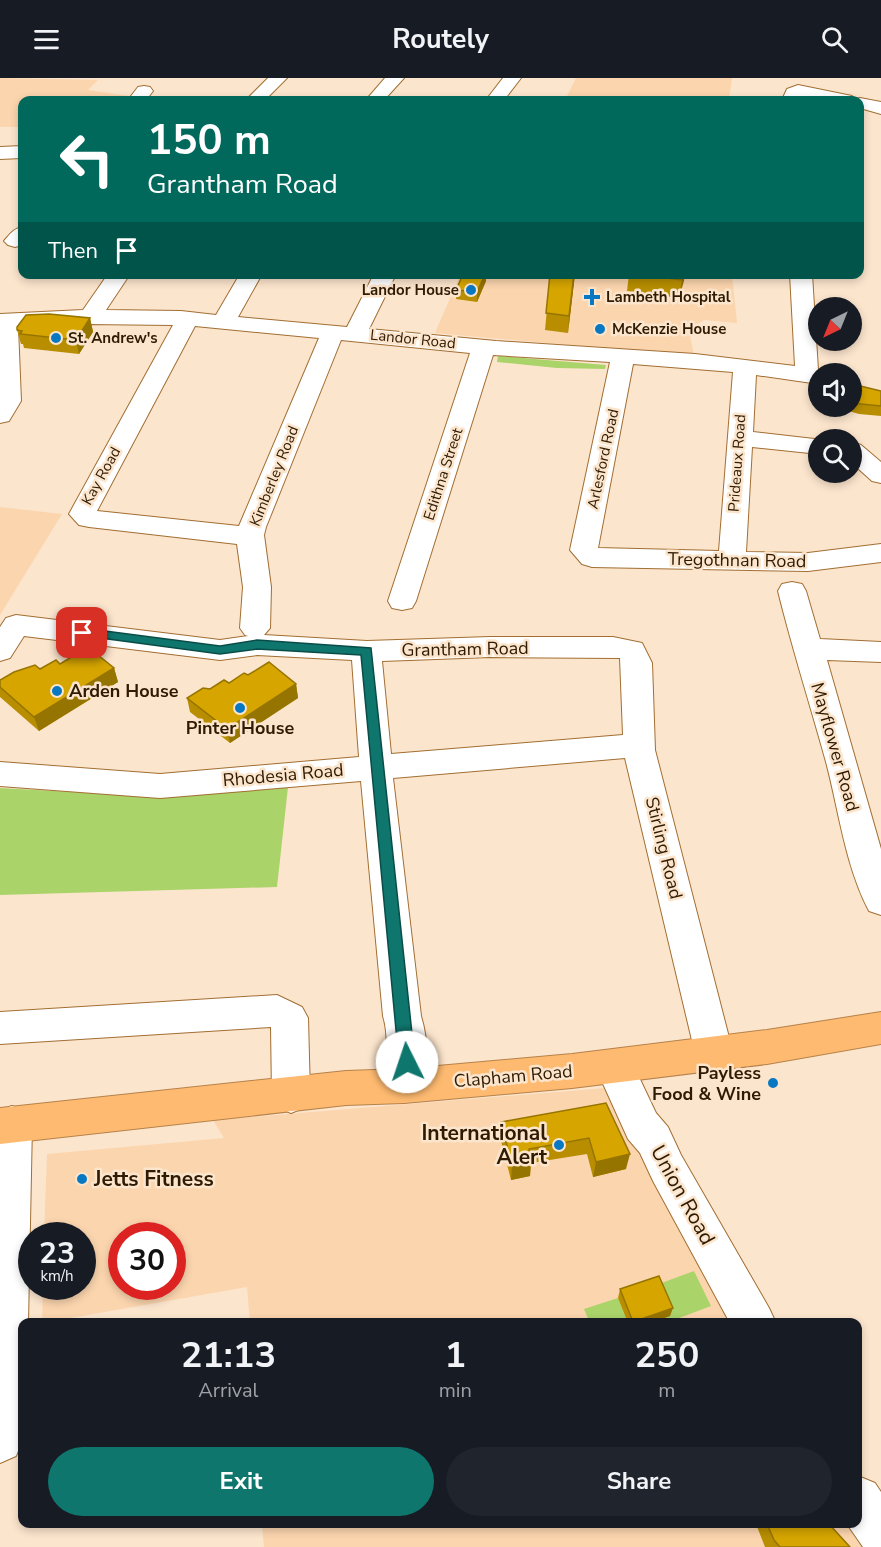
<!DOCTYPE html>
<style>
:root{--surface:#171b24;--page:#20242c;--text:#f1f3f6;--muted:#9ea1a6;--accent:#0f766e}
body{margin:0;font-family:"Nunito Sans",sans-serif;background:var(--page);color:var(--text);height:100vh;display:flex;flex-direction:column;font-size:22px;white-space:nowrap}
*{box-sizing:border-box;margin:0}
p{font-size:20px;color:var(--muted)}
.icon{flex:none;width:33px;height:33px;fill:none;stroke:currentColor;stroke-width:2;stroke-linecap:round;stroke-linejoin:round}
.map{position:relative;flex:1;overflow:hidden}
.panel{position:absolute;left:18px;top:1240px;width:844px;height:210px;display:flex;flex-direction:column;background:var(--surface);border-radius:12px;box-shadow:0 3px 9px #0003}
.panel>*{flex:none}
.banner{position:absolute;left:18px;top:18px;width:846px;height:183px;border-radius:12px;box-shadow:0 3px 9px #0003;background:#00695c;color:#fff;overflow:hidden}
.needle{width:39px;rotate:223deg}
.tools{position:absolute;left:808px;top:219px;display:grid;gap:12px}
.tools a{display:grid;place-items:center;width:54px;height:54px;border-radius:50%;background:var(--surface);box-shadow:0 3px 9px #0003;font-size:30px}
.speed{position:absolute;left:18px;top:1144px;display:flex;gap:12px;font-size:30px;font-weight:700;text-align:center}
.speed>*{display:grid;place-content:center;width:78px;height:78px;border-radius:50%;background:var(--surface);box-shadow:0 3px 9px #0003;line-height:1}
.speed small{font-size:15px;font-weight:400}
.speed .limit{border:9px solid #d22;background:#fff;color:#111}
.pin{position:absolute;display:grid;place-items:center;width:51px;height:51px;color:#fff;margin:-26px;border-radius:12px;box-shadow:0 3px 9px #0006}
.me{position:absolute;width:66px;margin:-33px;rotate:356deg;stroke-linejoin:round;filter:drop-shadow(0 0 4px #0008)}
.turn{display:flex;align-items:center;gap:21px;height:126px;padding:0 30px;font-size:27px}
.turn .icon{width:78px;height:78px;stroke-width:2.5}
.turn b{display:block;font-size:42px;line-height:51px}
.then{display:flex;align-items:center;height:57px;padding:0 30px;background:#0003;gap:12px;font-size:22px}
.eta{display:flex;justify-content:space-evenly;align-items:center;height:102px;text-align:center}
.eta b{font-size:36px;font-weight:700;line-height:42px}
.primary-button{display:flex;gap:12px;margin-top:auto;padding:12px 30px}
.primary-button a{flex:1;height:69px;border-radius:36px;background:var(--accent);color:#fff;font-size:24px;font-weight:700;line-height:69px;text-align:center}
.primary-button a+a{background:var(--page);color:var(--text)}
header{display:flex;justify-content:space-between;align-items:center;height:78px;padding:0 30px;background:var(--surface);font-size:27px;font-weight:700}
.map>svg:first-child{display:block}
.built{fill:#fbd5ae;fill-rule:evenodd}
.green{fill:#aad369}
.lines{fill:none;stroke-linecap:round;stroke-linejoin:round}
.minor-casing{stroke:#a26e32;stroke-width:2}
.highway-casing{stroke:#b6824a;stroke-width:2}
.minor{fill:#fff;fill-rule:evenodd}
.highway{fill:#feba70;fill-rule:evenodd}
.wall{fill:#b88e00}
.shaded-wall{fill:#967400}
.building{fill:#d6a500;stroke:#967400;stroke-width:1.5}
.route{fill:#0f766e;stroke:#0a4d48;stroke-width:1.5}
.poi-dot{fill:#0878c2;stroke:#fce5cd;stroke-width:2}
.labels{text-anchor:middle;stroke-width:5;stroke-linejoin:round;paint-order:stroke}
.far-poi-label{font-size:15px;font-weight:bold;fill:#2f1a02;stroke:#fce5cd;text-anchor:start}
.far-street-label{font-size:15px;fill:#2f1a02;stroke:#fce5cd}
.street-label{font-size:18px;fill:#2f1a02;stroke:#fce5cd}
.poi-label{font-size:18px;font-weight:bold;fill:#2f1a02;stroke:#fce5cd;text-anchor:start}
.near-poi-label{font-size:21px;font-weight:bold;fill:#2f1a02;stroke:#fce5cd;text-anchor:end}
.near-street-label{font-size:21px;fill:#2f1a02;stroke:#fce5cd}
</style>
<header><svg class="icon" aria-label="menu" viewBox="0 0 24 24"><path d="M4 6h16M4 12h16M4 18h16"/></svg>Routely<svg class="icon" aria-label="search" viewBox="0 0 24 24"><circle cx="10" cy="10" r="6"/><path d="M15 15l6 6"/></svg></header>
<div class="map">
<svg width="881" height="1469" viewBox="0 0 881 1469">
<rect width="100%" height="100%" fill="#fce5cd"/>
<path class="built" d="M0,0L98,2L88,12L129,18L125,22H22V49H0Z
M576,0H732L729,22H565Z
M460,197H732L737,245L704,242L689,252L694,278L435,255Z
M0,429L62,436L0,537Z
M617,1009L741,1245H250L247,1209L42,1245L43,1209H82V1158H44L47,1076L224,1060L213,1042ZM122,1158H172V1209H122Z
M262,1446H852L871,1469H264Z"/>
<path class="green" d="M498,278L606,287L605,291L557,290L497,284Z
M288,709L277,809L0,817V710L163,719Z
M694,1193L711,1228L666,1245H650L670,1238L656,1207Z
M618,1220L628,1245H590L584,1231Z"/>
<g class="lines">
<defs>
<path id="minor" d="M268,0H287L265,22H246Z
M385,0H404L384,22H366Z
M503,0H521L504,22H486Z
M798,7L852,18L854,21L860,20L881,24V36L860,30V22H822L801,18L800,22H782L787,11Z
M144,8L150,9L153,13L146,22H128L138,9Z
M22,68V80L0,81V69Z
M22,149V167L15,169L8,167L4,163C10,156 13,151 22,149Z
M108,196H130L106,232L181,233L216,237L240,196H262L238,239L347,249L374,196H396L369,251L496,263L695,276L795,288L790,196H812L818,292L829,296H819V306L756,297L753,354L823,362H819V376L752,369L746,474L808,475L881,466V484L808,493L592,489L582,486L570,472L610,284L493,277L416,523L412,530L402,532L392,530L388,523L470,275L341,262L266,449L264,457L271,509L270,550L264,557L367,563L490,559H613L642,565L652,585L655,672L733,975L727,987L714,992L701,987L695,975L625,680L393,700L421,938C429,964 429,996 418,1020L404,1025L390,1020C380,998 392,967 383,938L361,703L160,720L0,708V684L160,696L359,679L352,582L257,577L220,582L24,558L10,580L0,583V549L6,540L16,537L220,562L248,558L245,557L240,550L243,509L237,466L89,449L79,447L69,436L173,247L87,246L18,249L21,323L9,343L0,345V236L83,232ZM195,248L319,260L239,448L97,433ZM633,286L733,294L719,473L598,470ZM490,579L620,580L623,657L391,676L382,583Z
M852,364L861,367L881,384V405L872,403L852,385Z
M792,504L802,506L806,513L820,561L881,564V584L827,582L881,771V837L869,833C845,787 839,733 826,684C810,626 792,570 778,513L782,506Z
M277,917L302,929L308,940L310,1017L305,1029L291,1035L277,1029L272,1017L271,949L0,966V934Z
M614,971L628,976L656,1035L668,1049L681,1077L769,1230L776,1245H730L653,1103L640,1075L628,1061L595,988L600,976Z
M12,1028L26,1033L32,1046L28,1245H22V1363L16,1378L0,1385V1032Z
M858,1398L875,1405L881,1414V1469H863L847,1446H858Z"/>
<path id="highway" d="M881,934V966L767,986L572,1010L404,1025L346,1027L0,1066V1030L346,993L404,991L572,976L767,952Z"/>
</defs>
<use href="#minor" class="minor-casing"/>
<use href="#highway" class="highway-casing"/>
<use href="#minor" class="minor"/>
<use href="#highway" class="highway"/>
</g>
<path class="wall" d="M544,196H575L568,255L545,252L550,198Z
M629,196H685L679,220L627,213Z
M486,203L477,224L456,221V212Z
M90,240L93,254L79,276L24,270L23,266H21L17,252Z
M852,306L881,313V338L859,336L832,328H852Z
M60,586L114,590L118,604L39,653L0,619V602Z
M248,597L296,606L298,620L230,665L190,634L187,620Z
M606,1025L626,1091L593,1099L587,1076L531,1085L530,1098L511,1102L500,1059L501,1044Z
M620,1211L670,1238L650,1245H628L618,1220Z
M756,1446H829L850,1469H765Z"/>
<path class="shaded-wall" d="M485,196H486V203L477,224V214Z
M574,196H575L568,255L569,238Z
M683,196H685L684,203L679,220Z
M90,240L93,254L79,276L76,262Z
M114,590L118,604L39,653L34,639Z
M296,606L298,620L230,665L227,651Z
M630,1076L626,1091L593,1099L596,1084Z
M531,1083L530,1098L511,1102L512,1087Z
M673,1230L670,1238L650,1245H633V1244Z"/>
<path class="building" d="M463,196H485L477,214L456,212Z
M550,196H574L569,238L546,235Z
M635,196H683L682,202Z
M49,236L90,240L76,262L20,256L22,253L17,252V249L26,237Z
M852,306L881,313V328L861,326L852,324Z
M88,569L114,590L34,639L0,609V602L14,594L35,587L40,591L56,582L60,586Z
M269,584L296,606L227,651L187,620L203,610L210,611L224,602L229,605L244,595L248,597Z
M606,1025L630,1076L596,1084L589,1060L529,1071L531,1083L512,1087L501,1044Z
M659,1198L673,1230L633,1244L620,1211Z
M767,1446H829L850,1469H780L774,1462Z"/>
<path class="route" d="M82,550L220,568L257,562L371,570L415,984L413,989L407,991L402,989L399,984L361,577L257,571L220,576L78,557L76,555Z"/>
<g class="poi-dot">
<circle cx="471" cy="212" r="6"/>
<path d="M589 210h6v6h6v6h-6v6h-6v-6h-6v-6h6z"/>
<circle cx="600" cy="251" r="6"/>
<circle cx="56" cy="260" r="6"/>
<circle cx="57" cy="613" r="6"/>
<circle cx="240" cy="630" r="6"/>
<circle cx="773" cy="1005" r="6"/>
<circle cx="559" cy="1067" r="6"/>
<circle cx="82" cy="1101" r="6"/>
</g>
<g class="labels">
<g class="far-poi-label">
<text x="459" y="217" text-anchor="end">Landor House</text>
<text x="606" y="224">Lambeth Hospital</text>
<text x="612" y="256">McKenzie House</text>
<text x="68" y="265">St. Andrew's</text>
</g>
<g class="far-street-label">
<text transform="translate(413 261) rotate(6)" y="5">Landor Road</text>
<text transform="translate(603 381) rotate(-78)" y="5">Arlesford Road</text>
<text transform="translate(737 385) rotate(-86)" y="5">Prideaux Road</text>
<text transform="translate(443 396) rotate(-72)" y="5">Edithna Street</text>
<text transform="translate(101 398) rotate(-61)" y="5">Kay Road</text>
<text transform="translate(274 398) rotate(-68)" y="5">Kimberley Road</text>
</g>
<g class="street-label">
<text transform="translate(737 482) rotate(1)" y="6">Tregothnan Road</text>
<text transform="translate(465 571) rotate(-1)" y="6">Grantham Road</text>
<text transform="translate(835 669) rotate(74)" y="6">Mayflower Road</text>
<text transform="translate(283 697) rotate(-5)" y="6">Rhodesia Road</text>
<text transform="translate(664 770) rotate(76)" y="6">Stirling Road</text>
<text transform="translate(513 998) rotate(-5)" y="6">Clapham Road</text>
</g>
<g class="poi-label">
<text x="69" y="619">Arden House</text>
<text x="240" y="656" text-anchor="middle">Pinter House</text>
<text x="761" y="1001" text-anchor="end">Payless<tspan x="761" dy="21">Food &amp; Wine</tspan></text>
</g>
<g class="near-poi-label">
<text x="547" y="1062">International<tspan x="547" dy="24">Alert</tspan></text>
<text x="94" y="1108" text-anchor="start">Jetts Fitness</text>
</g>
<g class="near-street-label">
<text transform="translate(683 1117) rotate(61)" y="7">Union Road</text>
</g>
</g>
</svg>
<div class="tools">
<a><svg class="needle" viewBox="-14 -14 28 28"><path d="M0-13l5 13h-10z" fill="#e53935"/><path d="M0 13l5-13h-10z" fill="#9ea1a6"/></svg></a>
<a><svg class="icon" aria-label="sound" viewBox="0 0 24 24"><path d="M4 9h4l5-4v14l-5-4H4zM17 9q2 3 0 6"/></svg></a>
<a><svg class="icon" aria-label="search" viewBox="0 0 24 24"><circle cx="10" cy="10" r="6"/><path d="M15 15l6 6"/></svg></a>
</div>
<div class="speed"><div>23<small>km/h</small></div><div class="limit">30</div></div>
<div class="pin" style="left:82px;top:555px;background:#d93025"><svg class="icon" aria-label="arrive" viewBox="0 0 24 24"><path d="M6 21V4h12l-3 4 3 4H6"/></svg></div>
<svg class="me" style="left:407px;top:984px" viewBox="-20 -20 40 40"><circle r="19" fill="#fff"/><path d="M0-13L10 11 0 6-10 11z" fill="#0f766e"/></svg>
<div class="banner">
<div class="turn"><svg class="icon" aria-label="left" viewBox="0 0 24 24"><path d="M17 20v-9H6M10 6l-5 5 5 5"/></svg><div><b>150 m</b>Grantham Road</div></div>
<div class="then">Then<svg class="icon" aria-label="arrive" viewBox="0 0 24 24"><path d="M6 21V4h12l-3 4 3 4H6"/></svg></div>
</div>
<section class="panel">
<div class="eta">
<div><b>21:13</b><p>Arrival</p></div>
<div><b>1</b><p>min</p></div>
<div><b>250</b><p>m</p></div>
</div>
<div class="primary-button"><a>Exit</a><a>Share</a></div>
</section>
</div>
